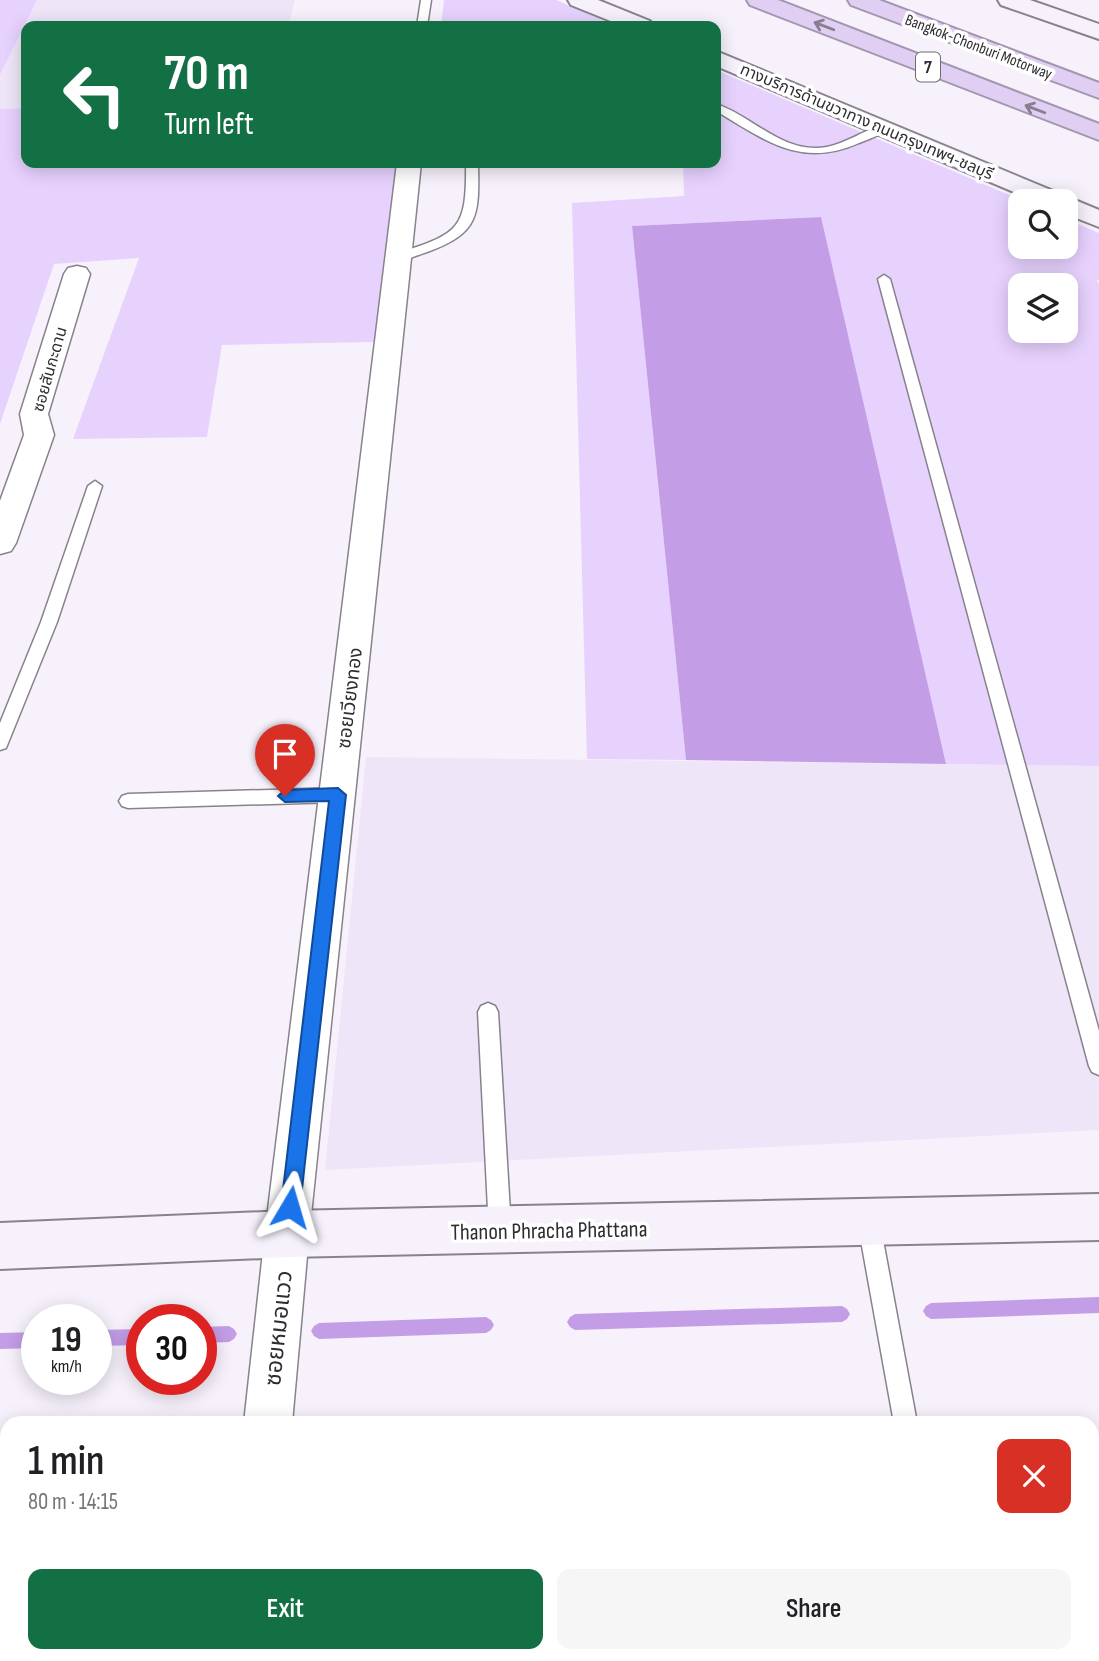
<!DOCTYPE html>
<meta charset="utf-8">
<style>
:root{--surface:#fff;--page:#f6f6f6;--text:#202124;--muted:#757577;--accent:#127044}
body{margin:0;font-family:"Sofia Sans Condensed","Noto Sans Thai",sans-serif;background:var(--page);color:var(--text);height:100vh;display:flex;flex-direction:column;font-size:26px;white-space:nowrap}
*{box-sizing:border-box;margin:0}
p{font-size:23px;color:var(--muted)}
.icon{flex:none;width:38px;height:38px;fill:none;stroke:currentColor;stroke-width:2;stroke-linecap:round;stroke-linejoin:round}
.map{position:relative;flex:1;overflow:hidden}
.panel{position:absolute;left:0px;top:1416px;width:1099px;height:247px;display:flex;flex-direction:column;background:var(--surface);border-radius:21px 21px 0 0;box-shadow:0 4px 18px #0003}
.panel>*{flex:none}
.top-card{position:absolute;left:21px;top:21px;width:700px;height:147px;border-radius:14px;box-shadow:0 4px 18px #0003;background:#127044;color:#fff;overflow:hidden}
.buttons{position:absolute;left:1008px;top:189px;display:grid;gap:14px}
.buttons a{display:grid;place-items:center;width:70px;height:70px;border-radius:14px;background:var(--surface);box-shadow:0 4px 18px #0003;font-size:35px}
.speed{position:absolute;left:21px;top:1304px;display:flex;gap:14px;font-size:35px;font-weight:700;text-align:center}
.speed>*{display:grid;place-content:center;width:91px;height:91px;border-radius:50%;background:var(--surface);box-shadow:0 4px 18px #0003;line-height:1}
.speed small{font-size:18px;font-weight:400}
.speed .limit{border:10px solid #d22;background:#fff;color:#111}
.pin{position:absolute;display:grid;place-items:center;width:60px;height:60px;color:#fff;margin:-72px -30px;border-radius:50% 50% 50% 0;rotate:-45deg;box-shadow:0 0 7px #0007}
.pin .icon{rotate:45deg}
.me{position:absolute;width:77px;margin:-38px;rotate:7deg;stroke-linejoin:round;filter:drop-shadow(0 0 5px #0008)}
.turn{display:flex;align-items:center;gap:24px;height:147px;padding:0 28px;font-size:32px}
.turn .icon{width:91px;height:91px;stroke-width:2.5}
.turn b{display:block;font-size:49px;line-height:60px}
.round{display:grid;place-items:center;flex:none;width:74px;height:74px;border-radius:14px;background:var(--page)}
.overview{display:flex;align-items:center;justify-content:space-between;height:119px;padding:0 28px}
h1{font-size:42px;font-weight:600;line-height:52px}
.action{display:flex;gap:14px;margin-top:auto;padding:14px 28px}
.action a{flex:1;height:80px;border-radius:14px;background:var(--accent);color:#fff;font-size:28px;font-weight:600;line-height:80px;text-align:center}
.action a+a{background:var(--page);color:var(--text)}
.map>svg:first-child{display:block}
.built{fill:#eee6f8}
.green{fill:#e7d2fe;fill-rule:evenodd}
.water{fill:#c39ee7}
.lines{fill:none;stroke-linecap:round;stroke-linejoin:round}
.stream{fill:#c39ee7;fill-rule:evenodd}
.lane-casing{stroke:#87828c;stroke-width:3}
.street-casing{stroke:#87828c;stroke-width:3}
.secondary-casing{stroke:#87828c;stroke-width:4}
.highway-casing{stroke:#a396af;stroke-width:4}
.lane{fill:#fff;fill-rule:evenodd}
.street{fill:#fff;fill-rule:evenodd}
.secondary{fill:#f6f1fb;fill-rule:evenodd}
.highway{fill:#e1cff3;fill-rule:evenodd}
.oneway{stroke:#887e92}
.route{fill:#1a73e8;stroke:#114b97;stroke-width:2}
.labels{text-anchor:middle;stroke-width:7;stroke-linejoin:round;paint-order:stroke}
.far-street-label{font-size:16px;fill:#2f2d31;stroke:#fff}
.shield{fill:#fff;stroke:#6d6c6f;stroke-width:2}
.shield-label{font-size:18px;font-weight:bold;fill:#2f2d31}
.street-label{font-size:19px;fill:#2f2d31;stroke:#fff}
.near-street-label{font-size:23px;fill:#2f2d31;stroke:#fff}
</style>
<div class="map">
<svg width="1099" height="1661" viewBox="0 0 1099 1661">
<rect width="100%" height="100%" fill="#f7f1fc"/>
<path class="built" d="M37,0H295L288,26H26V108L0,109V75Z
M366,757L1099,766V1130L325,1170Z"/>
<path class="green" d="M0,0H37L0,75Z
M444,0H556L616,26H441Z
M716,70L1023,201H1020V247H1066V219L1099,233V280H1097L1099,285V766L946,764L820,217L632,226L686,760L587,759L572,203L684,196L683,163H716ZM1020,285H1066V331H1020Z
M26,108V163H396L387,281L375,342L222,345L207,437L73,439L139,258L54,264L0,424V109Z"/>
<path class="water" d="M821,217L946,764L686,760L632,226Z"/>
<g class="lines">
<path class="stream" d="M1099,1297V1313L931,1319L926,1316L923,1311L926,1306L931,1303Z
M842,1306L847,1309L850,1314L847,1319L842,1322L575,1330L570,1327L567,1322L570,1317L575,1314Z
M486,1317L491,1320L494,1325L491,1330L486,1333L319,1339L314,1336L311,1331L314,1326L319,1323Z
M229,1326L234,1329L237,1334L234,1339L229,1342L201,1343V1327Z
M142,1329V1345L96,1346V1330Z
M37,1332V1348L0,1349V1333Z"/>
<defs>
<path id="lane" d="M421,0H431L427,26H417Z
M716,104C753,116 783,155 827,147C847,143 864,130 883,125L889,128C881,135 869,139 859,143C801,169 765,140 716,111Z
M466,163H478C479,215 480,233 427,252C417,255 406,261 396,260V254C458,233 467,232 466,163Z
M884,275L890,279L1099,1031V1075L1092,1072L1089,1066L878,279Z
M95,481L102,486L57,622L8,743L6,748L0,750V723L41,622L88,486Z
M338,788L344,790L347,795L344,800L338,802L128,808L122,806L119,801L122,796L128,794Z
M488,1003L495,1006L498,1012L511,1229L507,1236L500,1240L493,1236L489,1229L478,1012L481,1006Z
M869,1213L876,1217L880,1224L917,1423H894L858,1224L862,1217Z
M937,1656H962L964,1661H938Z"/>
<path id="street" d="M397,163H421L309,1234L292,1423H244L265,1234Z
M77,266L86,268L90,274L48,414L54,435L16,543L11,551L0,554V501L24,435L20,414L64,274L68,268Z
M219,1656H271L270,1661H218Z"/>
<path id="secondary" d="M568,0H598L650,21L653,26H623L571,5Z
M998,0H1030L1099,24V39L1001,5Z
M716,51L1099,210V227L1066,214V201H1035L716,66Z
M1099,1194V1240L287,1257L0,1269V1223L287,1211Z"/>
<path id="highway" d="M747,0H778L1099,124V140L750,5Z
M848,0H879L1099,83V98L851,5Z"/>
</defs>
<use href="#lane" class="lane-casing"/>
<use href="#street" class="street-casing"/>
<use href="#secondary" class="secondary-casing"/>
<use href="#highway" class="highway-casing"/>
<use href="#lane" class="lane"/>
<use href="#street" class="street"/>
<use href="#secondary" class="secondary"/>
<use href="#highway" class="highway"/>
</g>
<defs><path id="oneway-shaft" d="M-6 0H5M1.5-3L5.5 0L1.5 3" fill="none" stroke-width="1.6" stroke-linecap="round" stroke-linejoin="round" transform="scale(1.75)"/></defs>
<g class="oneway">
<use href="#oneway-shaft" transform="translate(824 26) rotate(-159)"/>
<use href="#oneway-shaft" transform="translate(1035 109) rotate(-159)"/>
</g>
<path class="route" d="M338,788L346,795L300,1207L297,1214L290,1217L284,1214L281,1207L329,801L285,802L278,796L285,790Z"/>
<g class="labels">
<g class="far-street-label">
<text transform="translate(979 46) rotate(21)" y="6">Bangkok-Chonburi Motorway</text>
<text transform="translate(867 121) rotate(23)" y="6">ทางบริการด้านขวาทาง ถนนกรุงเทพฯ-ชลบุรี</text>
<text transform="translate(49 369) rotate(-74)" y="6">ซอยสันกะดาน</text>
</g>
<rect class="shield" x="916" y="52.5" width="24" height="29" rx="5"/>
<g class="shield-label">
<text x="928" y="73">7</text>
</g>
<g class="street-label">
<text transform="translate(349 698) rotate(-83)" y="7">ซอยเวียงทอง</text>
</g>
<g class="near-street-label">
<text transform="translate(549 1230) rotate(-1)" y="8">Thanon Phracha Phattana</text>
<text transform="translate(278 1328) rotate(-84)" y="8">ซอยหมอแวว</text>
</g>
</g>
</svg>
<div class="buttons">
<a><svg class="icon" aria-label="search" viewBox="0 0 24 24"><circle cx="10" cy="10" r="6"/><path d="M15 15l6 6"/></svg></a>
<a><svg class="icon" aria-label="layers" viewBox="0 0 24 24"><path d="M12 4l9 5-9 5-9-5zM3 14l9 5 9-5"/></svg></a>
</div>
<div class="speed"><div>19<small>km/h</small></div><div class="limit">30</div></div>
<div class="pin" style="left:285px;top:796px;background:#d93025"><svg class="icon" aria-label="arrive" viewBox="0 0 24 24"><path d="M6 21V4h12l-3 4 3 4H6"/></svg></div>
<svg class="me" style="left:290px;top:1207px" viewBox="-20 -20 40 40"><path d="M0-17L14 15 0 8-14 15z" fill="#1a73e8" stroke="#fff" stroke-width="4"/></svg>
<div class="top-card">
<div class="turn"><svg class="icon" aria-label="left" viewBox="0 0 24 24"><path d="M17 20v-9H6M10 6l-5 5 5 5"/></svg><div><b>70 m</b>Turn left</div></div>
</div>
<section class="panel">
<div class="overview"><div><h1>1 min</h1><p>80 m · 14:15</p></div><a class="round" style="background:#d93025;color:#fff"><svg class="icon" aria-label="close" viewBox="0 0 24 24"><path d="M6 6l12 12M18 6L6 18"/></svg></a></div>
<div class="action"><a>Exit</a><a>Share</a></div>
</section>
</div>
